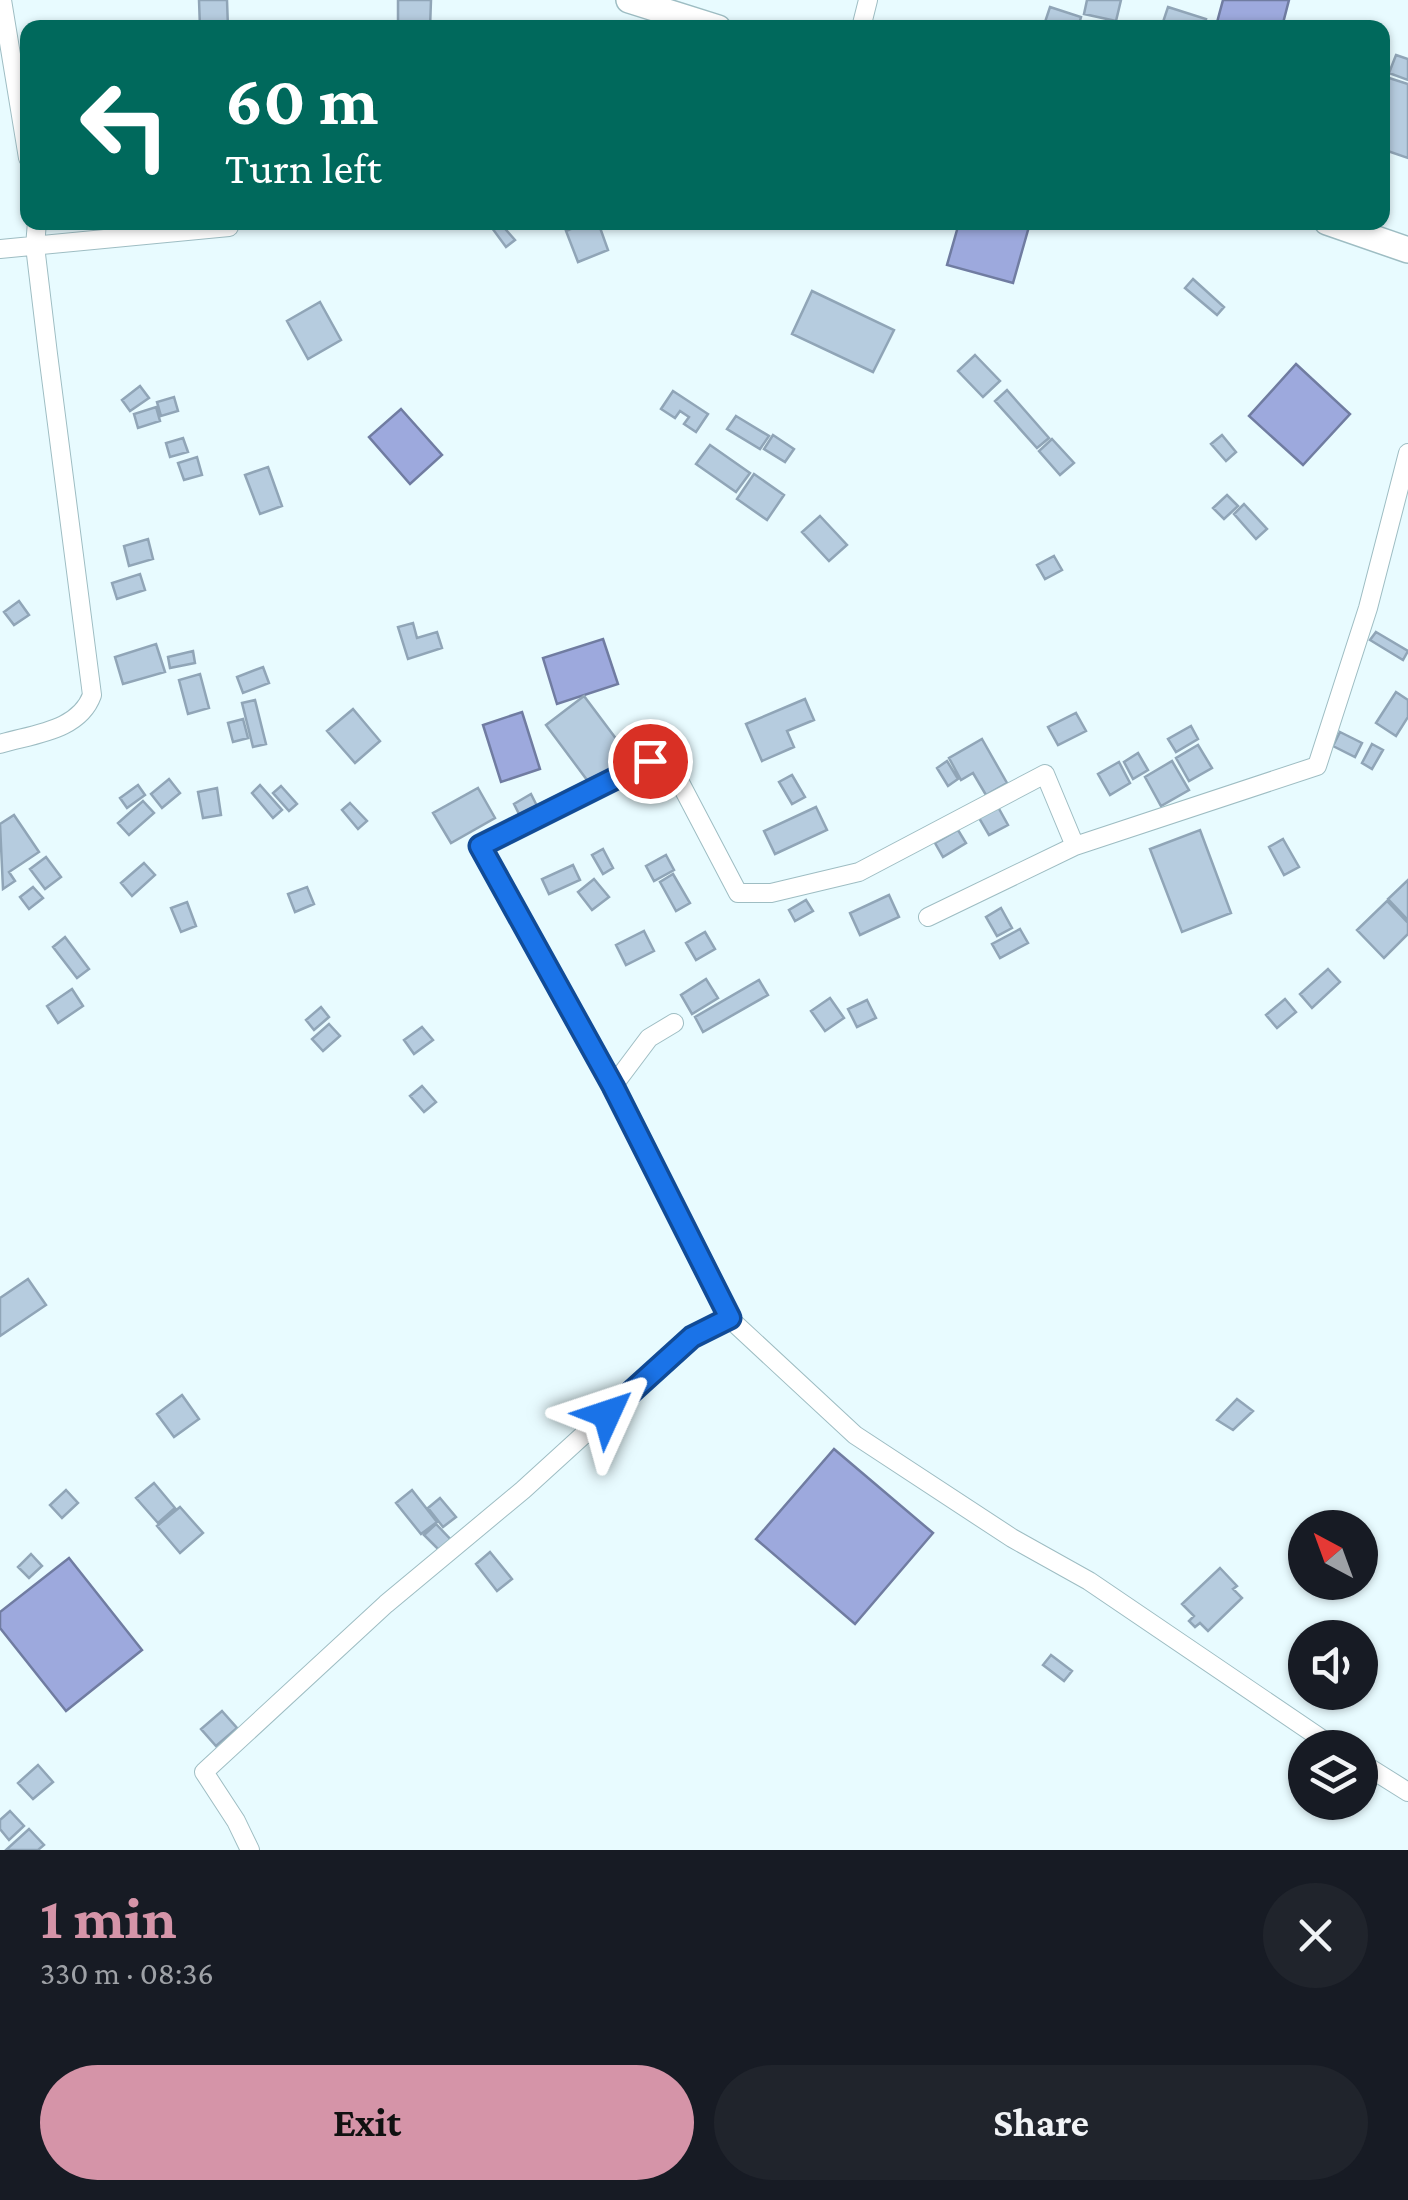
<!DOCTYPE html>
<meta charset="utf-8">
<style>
:root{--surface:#171b24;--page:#20242c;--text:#f1f3f6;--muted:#9ea1a6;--accent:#d594a8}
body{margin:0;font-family:"Crimson Pro",serif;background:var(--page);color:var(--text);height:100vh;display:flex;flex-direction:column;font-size:38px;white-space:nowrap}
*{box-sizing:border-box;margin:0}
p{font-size:32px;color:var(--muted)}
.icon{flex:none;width:55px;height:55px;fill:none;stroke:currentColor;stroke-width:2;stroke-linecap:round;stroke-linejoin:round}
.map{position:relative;height:1850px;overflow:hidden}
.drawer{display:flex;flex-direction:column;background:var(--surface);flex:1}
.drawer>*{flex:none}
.banner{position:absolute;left:20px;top:20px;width:1370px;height:210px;border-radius:20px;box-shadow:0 2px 8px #0004;background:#00695c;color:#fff;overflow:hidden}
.needle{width:65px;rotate:319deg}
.controls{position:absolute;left:1288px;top:1510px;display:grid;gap:20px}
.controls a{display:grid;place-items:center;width:90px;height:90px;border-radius:50%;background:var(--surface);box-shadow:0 2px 8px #0004;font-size:50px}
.pin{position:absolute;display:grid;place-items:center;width:85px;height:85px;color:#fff;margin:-42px;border:5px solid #fff;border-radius:50%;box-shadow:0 2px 10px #0007}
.me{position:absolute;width:110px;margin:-55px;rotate:48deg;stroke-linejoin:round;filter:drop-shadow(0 0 8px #0008)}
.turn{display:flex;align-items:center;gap:35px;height:210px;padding:0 40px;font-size:45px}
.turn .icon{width:130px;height:130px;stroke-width:2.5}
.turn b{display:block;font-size:70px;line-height:85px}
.round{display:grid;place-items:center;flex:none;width:105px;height:105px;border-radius:52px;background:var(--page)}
.headline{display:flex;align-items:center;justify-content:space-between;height:170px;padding:0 40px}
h1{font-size:60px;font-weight:700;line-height:75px;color:var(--accent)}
.action{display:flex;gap:20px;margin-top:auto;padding:20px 40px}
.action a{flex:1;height:115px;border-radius:60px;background:var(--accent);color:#111;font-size:40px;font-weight:700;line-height:115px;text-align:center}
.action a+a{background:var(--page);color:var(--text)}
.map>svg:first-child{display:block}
.water{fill:#9da9dd;stroke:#707ca1;stroke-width:2.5}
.building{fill:#b6ccdf;stroke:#90a5b7;stroke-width:2.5}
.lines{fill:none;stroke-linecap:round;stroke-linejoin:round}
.minor-casing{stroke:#9ebdc3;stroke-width:20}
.secondary-casing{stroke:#9ebdc3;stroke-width:28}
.minor{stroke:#fff;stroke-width:18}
.secondary{stroke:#fff;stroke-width:25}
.route-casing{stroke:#114b97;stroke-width:25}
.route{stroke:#1a73e8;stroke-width:18}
</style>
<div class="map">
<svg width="1408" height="1850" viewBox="0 0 1408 1850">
<rect width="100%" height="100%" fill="#e8fbff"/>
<path class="water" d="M1223,0H1289L1282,27H1220L1216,26Z
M959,223H1030L1013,283L947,265Z
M1296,364L1350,414L1303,465L1249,416Z
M401,409L442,455L410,484L369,437Z
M603,639L618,684L557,704L543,658Z
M522,712L540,769L501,782L483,725Z
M834,1449L933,1533L855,1624L756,1539Z
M69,1558L142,1650L66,1711L0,1628V1612Z"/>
<path class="building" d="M199,0H227L228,28H200Z
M398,0H431L430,28L398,27Z
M1087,0H1121L1116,21L1084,14Z
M1050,7L1081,17L1078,28H1043Z
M1168,7L1206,19L1203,28H1161Z
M1396,55L1408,59V80L1389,73Z
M1386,77L1408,84V158L1382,149V87Z
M499,222L515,240L506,247L492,228Z
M587,222H598L608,250L578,262L566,231Z
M1193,279L1224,307L1217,315L1185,288Z
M812,291L894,330L873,372L792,334Z
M320,302L341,340L308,359L287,321Z
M975,355L1000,381L983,397L958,371Z
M140,386L149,398L130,411L122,400Z
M1007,390L1049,438L1037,448L995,401Z
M673,391L708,414L696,432L684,424L689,417L680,411L675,418L661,409Z
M174,397L178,411L161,416L157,402Z
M156,407L160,421L138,428L134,414Z
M736,416L769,436L760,449L727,429Z
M773,435L794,449L785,462L764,449Z
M1222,435L1236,452L1226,461L1211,444Z
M183,438L188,452L170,457L166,443Z
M1052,439L1074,463L1060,475L1039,451Z
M710,445L750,473L736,492L696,464Z
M197,457L202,475L184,480L178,463Z
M268,467L282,506L260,514L245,475Z
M754,474L784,495L767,520L737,499Z
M1227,495L1238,506L1224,519L1213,508Z
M1244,504L1267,529L1256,539L1234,514Z
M820,516L847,545L829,561L802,532Z
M148,539L153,559L129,566L124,546Z
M1054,556L1062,570L1045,579L1037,565Z
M140,574L145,590L117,599L112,583Z
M19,601L29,615L14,625L4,612Z
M413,623L417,638L437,632L442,648L408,659L398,627Z
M1376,632L1408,651L1403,660L1370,640Z
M156,644L165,672L123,684L115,657Z
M193,651L195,663L170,668L168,657Z
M263,667L269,683L243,693L237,677Z
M200,674L209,708L188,714L179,680Z
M1396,692L1408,700V717L1396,736L1376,723Z
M584,696L632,760L593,788L546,725Z
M805,699L814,720L787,731L794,747L762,761L746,724Z
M255,700L266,744L253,747L242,703Z
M353,709L380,741L355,763L327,731Z
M1076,713L1086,731L1058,745L1048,727Z
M243,719L248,738L233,742L228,723Z
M1191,726L1198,739L1176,752L1168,739Z
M1340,732L1362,743L1355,757L1333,746Z
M982,739L1007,783L986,795L973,773L961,780L949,758Z
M1372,744L1383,750L1372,769L1362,763Z
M1198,745L1212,768L1189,781L1176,758Z
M1138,753L1148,770L1133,779L1124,762Z
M947,761L958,779L948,786L937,768Z
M1172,761L1189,790L1161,806L1145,777Z
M1119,762L1130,783L1110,795L1098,774Z
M792,775L805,797L792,804L779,782Z
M169,779L180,793L162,808L151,794Z
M138,785L145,795L127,808L120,798Z
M260,785L282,810L273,818L252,793Z
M281,786L297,804L289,811L273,793Z
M217,788L221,815L203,818L198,792Z
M478,788L495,818L451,843L433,813Z
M531,794L537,806L520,816L514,804Z
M143,801L154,813L129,835L118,823Z
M350,803L367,821L358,829L342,810Z
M816,807L827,830L775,854L764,831Z
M998,807L1008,825L989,835L979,818Z
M14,815L39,852L9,872L15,881L3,889L0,824Z
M958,830L966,843L943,857L935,843Z
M1200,830L1231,913L1182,932L1150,849Z
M1283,839L1299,867L1284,875L1269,847Z
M603,849L613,868L603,874L592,855Z
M666,855L674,870L654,881L646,866Z
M46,857L61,877L45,889L30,869Z
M144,863L155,875L132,896L121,883Z
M573,865L580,880L549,894L542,879Z
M673,874L690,903L676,911L660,882Z
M594,879L609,897L592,910L578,892Z
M1408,880V920L1388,899Z
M33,887L43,898L29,909L20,897Z
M307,887L314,904L295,912L288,894Z
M889,895L899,917L860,935L850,913Z
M806,900L813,911L795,921L789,910Z
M1387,901L1408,923V934L1384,958L1357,930Z
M187,902L196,926L181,932L171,908Z
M1001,908L1012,928L997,936L986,917Z
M1020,929L1028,943L1000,958L992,944Z
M644,931L654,951L626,965L616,945Z
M705,932L715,949L696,960L686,943Z
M65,937L89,969L77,978L53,947Z
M1328,969L1340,982L1312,1008L1300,994Z
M706,979L718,998L692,1014L681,995Z
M759,980L768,995L703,1032L695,1017Z
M72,989L83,1006L58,1023L47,1006Z
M830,998L844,1018L825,1031L811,1011Z
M1285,999L1296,1012L1277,1028L1266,1015Z
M867,1000L876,1018L857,1027L848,1009Z
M321,1007L329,1017L314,1030L306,1020Z
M329,1024L340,1036L323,1051L312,1039Z
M422,1027L433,1040L414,1054L404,1040Z
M422,1086L436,1102L424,1112L410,1096Z
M28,1279L46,1305L0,1336V1298Z
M182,1395L199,1419L174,1437L157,1414Z
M1237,1399L1253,1411L1233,1430L1217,1420Z
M154,1483L175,1508L158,1523L136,1498Z
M66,1490L78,1503L62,1518L50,1505Z
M412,1490L437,1522L421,1534L396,1503Z
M440,1498L456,1517L443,1527L428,1508Z
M180,1507L203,1533L180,1553L157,1526Z
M436,1524L454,1543L443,1554L424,1535Z
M490,1552L512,1579L497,1591L476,1564Z
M31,1554L42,1566L29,1578L18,1567Z
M1220,1568L1237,1586L1233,1589L1242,1598L1208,1631L1200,1623L1195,1627L1189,1621L1194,1616L1182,1604Z
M1051,1655L1072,1671L1064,1681L1043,1665Z
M222,1711L237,1728L216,1746L201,1729Z
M38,1765L53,1782L33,1799L18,1783Z
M10,1811L24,1826L9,1840L0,1829V1820Z
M29,1829L44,1845L38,1850H6Z"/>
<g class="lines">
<defs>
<path id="minor" d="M2,0L28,158
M861,28L868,0
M0,249L229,227
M0,744C33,734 79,731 92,695L48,354L35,246L37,222
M928,917L1075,846L1317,766L1368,608L1408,453
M613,1086L480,846L650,761L675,773L738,893H771L859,872L1045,774L1075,846
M730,1319L855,1435L1012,1538L1089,1581L1335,1748
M1360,1762L1408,1792
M250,1850L236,1821L204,1772L386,1604L523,1490L691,1337L730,1319L613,1086L649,1038L674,1023"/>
<path id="secondary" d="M629,0L718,28
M1327,222L1408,250"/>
</defs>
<use href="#minor" class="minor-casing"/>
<use href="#secondary" class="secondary-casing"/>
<use href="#minor" class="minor"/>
<use href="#secondary" class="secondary"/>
</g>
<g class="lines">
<defs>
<path id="route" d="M607,1414L692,1337L730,1318L613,1086L480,846L650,761"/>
</defs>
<use href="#route" class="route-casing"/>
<use href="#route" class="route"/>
</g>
</svg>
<div class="controls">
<a><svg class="needle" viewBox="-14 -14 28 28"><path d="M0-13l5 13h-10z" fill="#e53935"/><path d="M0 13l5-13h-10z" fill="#9ea1a6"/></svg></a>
<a><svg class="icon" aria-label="sound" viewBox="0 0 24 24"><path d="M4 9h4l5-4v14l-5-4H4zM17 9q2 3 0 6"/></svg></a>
<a><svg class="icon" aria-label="layers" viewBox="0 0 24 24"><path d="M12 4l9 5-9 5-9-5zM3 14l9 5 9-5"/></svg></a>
</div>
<div class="pin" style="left:650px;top:761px;background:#d93025"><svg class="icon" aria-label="arrive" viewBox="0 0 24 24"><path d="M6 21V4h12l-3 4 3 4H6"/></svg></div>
<svg class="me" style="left:607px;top:1414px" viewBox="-20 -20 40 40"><path d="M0-17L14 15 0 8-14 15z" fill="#1a73e8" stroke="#fff" stroke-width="4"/></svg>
<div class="banner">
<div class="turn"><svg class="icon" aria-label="left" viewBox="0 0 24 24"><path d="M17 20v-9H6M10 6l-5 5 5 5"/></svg><div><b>60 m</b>Turn left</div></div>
</div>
</div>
<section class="drawer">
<div class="headline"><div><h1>1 min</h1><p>330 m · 08:36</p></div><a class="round"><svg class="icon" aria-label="close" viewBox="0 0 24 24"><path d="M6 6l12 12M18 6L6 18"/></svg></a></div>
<div class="action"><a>Exit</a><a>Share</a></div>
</section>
